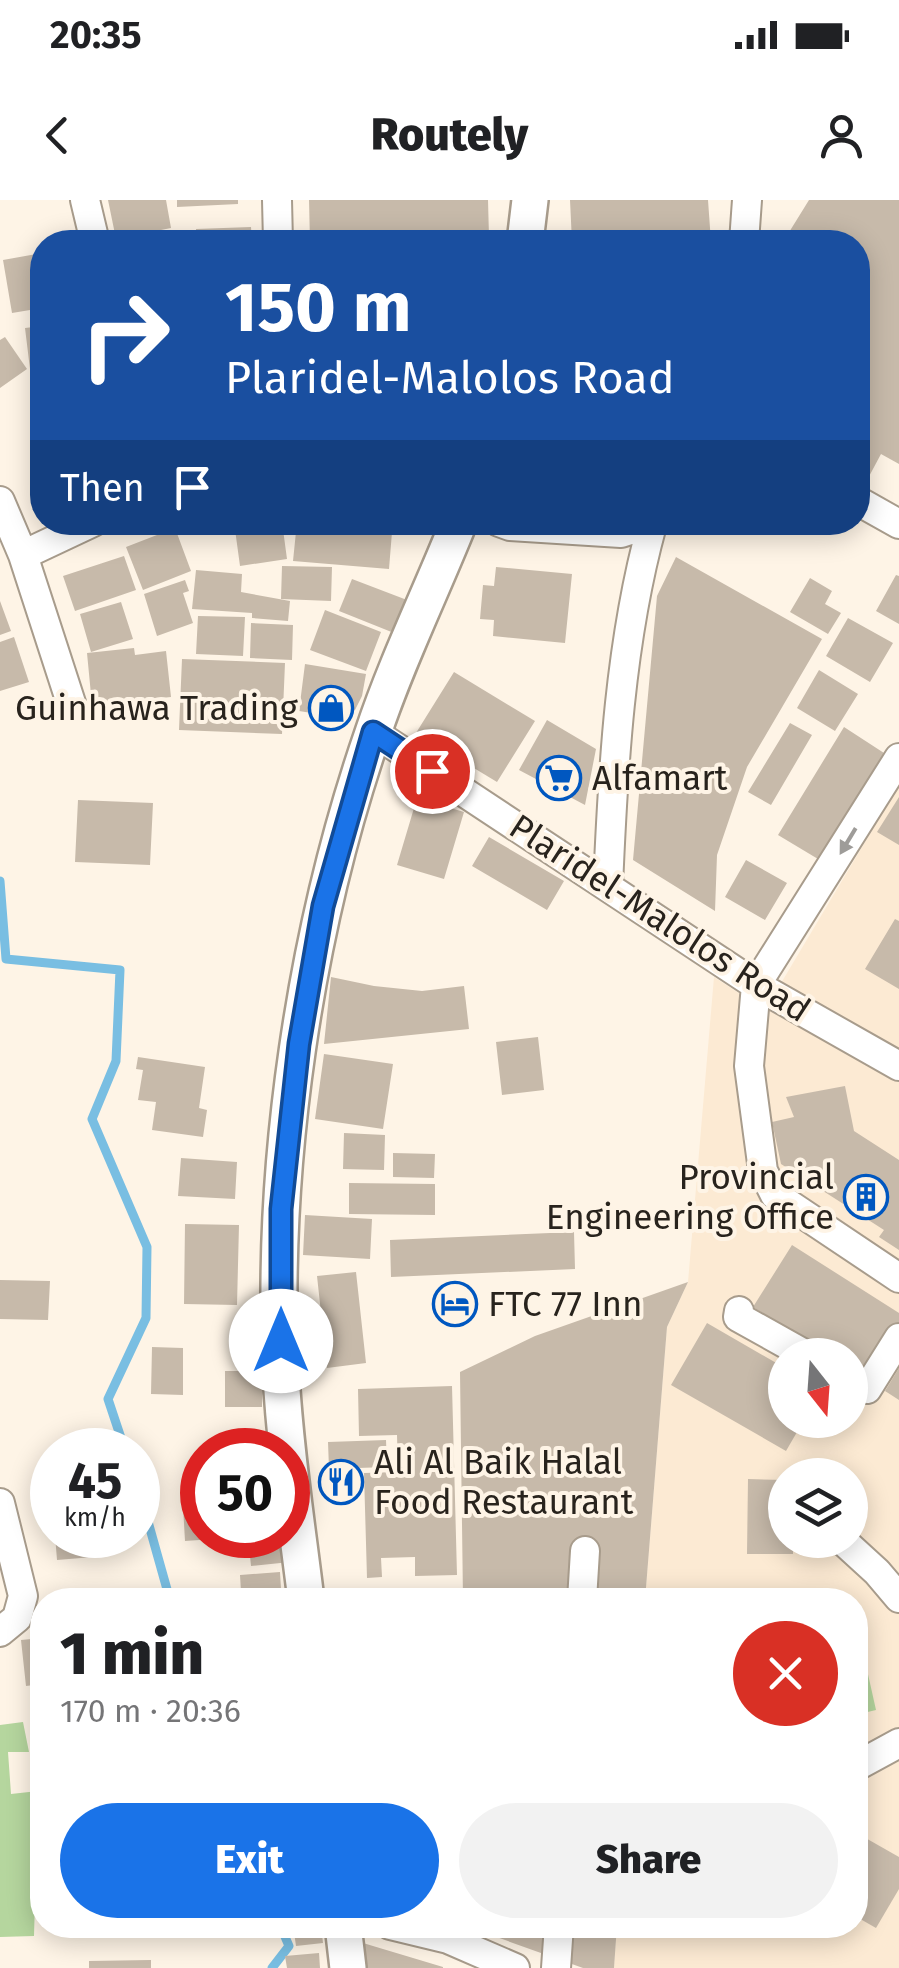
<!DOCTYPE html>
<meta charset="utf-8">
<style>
:root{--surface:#fff;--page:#f2f2f2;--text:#202124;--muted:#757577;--accent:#1a73e8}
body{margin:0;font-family:"Fira Sans",sans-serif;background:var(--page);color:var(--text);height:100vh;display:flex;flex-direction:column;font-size:38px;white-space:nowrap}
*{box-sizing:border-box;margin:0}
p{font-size:32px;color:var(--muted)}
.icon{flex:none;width:55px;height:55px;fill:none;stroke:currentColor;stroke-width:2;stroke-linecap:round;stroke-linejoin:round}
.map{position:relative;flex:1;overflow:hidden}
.drawer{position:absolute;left:30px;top:1388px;width:838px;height:350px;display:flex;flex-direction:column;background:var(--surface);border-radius:40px;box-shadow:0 5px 25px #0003}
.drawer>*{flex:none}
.top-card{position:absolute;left:30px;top:30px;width:840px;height:305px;border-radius:40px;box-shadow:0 5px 25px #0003;background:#1a4fa0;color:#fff;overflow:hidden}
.needle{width:65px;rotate:163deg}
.tools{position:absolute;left:768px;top:1138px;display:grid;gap:20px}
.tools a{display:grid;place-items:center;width:100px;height:100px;border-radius:50%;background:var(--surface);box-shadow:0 5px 25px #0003;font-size:50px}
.speed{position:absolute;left:30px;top:1228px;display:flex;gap:20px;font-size:50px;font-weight:700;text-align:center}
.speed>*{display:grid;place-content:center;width:130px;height:130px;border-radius:50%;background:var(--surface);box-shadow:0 5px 25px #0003;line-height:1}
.speed small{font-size:25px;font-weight:400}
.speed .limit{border:15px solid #d22;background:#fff;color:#111}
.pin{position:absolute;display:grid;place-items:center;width:85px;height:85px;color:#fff;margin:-42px;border:5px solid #fff;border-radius:50%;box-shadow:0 2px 10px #0007}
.me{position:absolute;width:110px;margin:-55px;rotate:0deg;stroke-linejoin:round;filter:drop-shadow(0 0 8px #0008)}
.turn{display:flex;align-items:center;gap:35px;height:210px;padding:0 30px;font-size:45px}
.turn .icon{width:130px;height:130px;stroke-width:2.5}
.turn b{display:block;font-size:70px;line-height:85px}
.then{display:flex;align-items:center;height:95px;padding:0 30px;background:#0003;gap:20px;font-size:38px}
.round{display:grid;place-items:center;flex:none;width:105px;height:105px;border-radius:52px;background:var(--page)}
.overview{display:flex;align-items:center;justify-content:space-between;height:170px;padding:0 30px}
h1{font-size:60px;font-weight:800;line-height:75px}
.button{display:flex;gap:20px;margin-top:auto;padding:20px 30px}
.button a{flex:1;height:115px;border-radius:60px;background:var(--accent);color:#fff;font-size:40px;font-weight:800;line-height:115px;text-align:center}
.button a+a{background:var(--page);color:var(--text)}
.status{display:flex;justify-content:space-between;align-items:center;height:70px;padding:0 50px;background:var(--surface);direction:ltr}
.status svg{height:28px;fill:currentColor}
header{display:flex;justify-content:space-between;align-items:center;height:130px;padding:0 30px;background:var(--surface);font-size:45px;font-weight:800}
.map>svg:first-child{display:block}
.built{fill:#fcead3;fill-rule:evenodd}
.green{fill:#b5d69e}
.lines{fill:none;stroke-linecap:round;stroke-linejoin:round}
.stream{stroke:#79bee2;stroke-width:9}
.building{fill:#c7baaa}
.minor-casing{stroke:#a89c8c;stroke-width:32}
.major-casing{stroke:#a89c8c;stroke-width:40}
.minor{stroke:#fff;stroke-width:28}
.major{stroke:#fff;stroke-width:35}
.oneway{fill:#9e9c99}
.route-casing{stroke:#114b97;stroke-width:25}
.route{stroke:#1a73e8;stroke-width:18}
.labels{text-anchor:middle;stroke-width:8;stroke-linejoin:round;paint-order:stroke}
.poi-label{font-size:35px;fill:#28231d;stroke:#fef4e6;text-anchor:start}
.street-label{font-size:35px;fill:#28231d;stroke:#fef4e6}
</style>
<div class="status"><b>20:35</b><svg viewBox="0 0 49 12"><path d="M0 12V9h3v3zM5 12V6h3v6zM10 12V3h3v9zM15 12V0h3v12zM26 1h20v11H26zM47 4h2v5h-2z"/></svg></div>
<header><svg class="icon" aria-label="back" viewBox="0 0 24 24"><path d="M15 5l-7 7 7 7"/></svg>Routely<svg class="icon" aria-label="person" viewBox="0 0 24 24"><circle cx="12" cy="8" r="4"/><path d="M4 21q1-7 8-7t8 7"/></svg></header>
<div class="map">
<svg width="899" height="1768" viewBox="0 0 899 1768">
<rect width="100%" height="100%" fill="#fef4e6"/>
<path class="built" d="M899,585V1768H614L617,1725H855V1400H645L667,1127L688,1082L714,777L765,810ZM785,1155H850V1220H785ZM785,1275H850V1340H785Z"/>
<path class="green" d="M855,1416L876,1510L855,1515Z
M23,1522L29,1552H8L11,1594L38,1591L34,1736L0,1737V1525Z"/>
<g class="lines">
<path class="stream" d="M0,681L6,759L120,770L116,861L92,919L147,1047L146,1118L108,1199L125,1250
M138,1286L170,1400
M272,1768L289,1746L280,1725"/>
</g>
<path class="building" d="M108,0H166L171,28L116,39Z
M177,0H238V4L177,7Z
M309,0H488L489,37L310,42Z
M570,0H708L711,42H572Z
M809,0H899V264L881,254L858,297V42H783Z
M251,27L252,42H197L196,29Z
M174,30L176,42H120V41Z
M42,53V108L12,113L3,60Z
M42,126V168L30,169L25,128Z
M5,137L27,169L0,188V140Z
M234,322H282L287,359L240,366Z
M297,322H403L402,333L392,332L389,369L293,361Z
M175,328L191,371L143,390L126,347Z
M124,356L136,390L75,411L63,376Z
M676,357L822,439L747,567L717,655L715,711L633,660L657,396Z
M282,366L332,367L331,401L281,399Z
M496,367L572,374L565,443L493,436L494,420L480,419L483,385L494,386Z
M196,370L242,374L241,392L290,401L288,421L252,418V413L192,409Z
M896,375L899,376V424L876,411Z
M810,378L832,391L825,404L841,413L828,434L790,412Z
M352,379L407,400L394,433L339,411Z
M185,380L189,391L183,393L193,423L157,436L144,394Z
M0,401L11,431L0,435Z
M121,402L133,439L91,452L80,414Z
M325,410L381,432L366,471L310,450Z
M198,416L245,417L243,456L196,454Z
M848,418L893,443L870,482L826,456Z
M251,423L293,425L292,460L250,458Z
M14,437L29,482L0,491V442Z
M134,448L135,455L166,451L171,497L92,505L87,453Z
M182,459L285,463L282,534L179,530Z
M305,464L366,474L362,496L355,510L343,518L299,511Z
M819,470L858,494L835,531L797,508Z
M454,472L535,521L497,582L416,533Z
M547,520L596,549L585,605L519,570Z
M790,523L812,535L771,605L748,592Z
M844,527L884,553L818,659L778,635Z
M899,597V645L877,632Z
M417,598L464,612L444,679L397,665Z
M78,600L153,603L150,665L75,662Z
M489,637L564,681L547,710L472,666Z
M746,660L787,683L765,720L725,697Z
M895,719L899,721V789L865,769Z
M331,777L374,786L422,791L464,786L469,829L324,844Z
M538,837L544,890L502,895L496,842Z
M324,854L393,864L383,929L315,919Z
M138,857L205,867L199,908L207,910L203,937L152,930L156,902L138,900L143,870L136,869Z
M845,886L854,931L899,960V1050L879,1037L884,1030L781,964L772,922L794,917L786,897Z
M344,933L385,935L384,970L343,969Z
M393,953L435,954L434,978L393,977Z
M181,958L237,962L235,999L178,996Z
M349,983L435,984V1015L349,1014Z
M305,1015L372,1019L370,1059L303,1055Z
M185,1024L239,1025L237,1105L184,1104Z
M574,1032L575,1069L391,1077L390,1040Z
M792,1045L899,1113V1126L865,1178L850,1168V1155H829L753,1107Z
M356,1072L366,1163L327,1168L317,1076Z
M0,1080L50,1081L48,1120L0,1119Z
M688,1082L667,1127L645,1400H463L460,1172L535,1136Z
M707,1123L785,1168V1220H804L786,1251L671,1185Z
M152,1147L183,1148V1195L151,1194Z
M899,1168V1200L885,1191Z
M225,1171H262V1207H225Z
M452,1186L457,1375L415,1376V1357L381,1358L382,1377L367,1378L364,1273L398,1272L397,1235L359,1236L358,1189Z
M386,1240L387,1267L329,1269L328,1242Z
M330,1273L360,1274V1289H330Z
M748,1279L785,1280V1340H793V1354H747Z
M202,1305V1335H214V1339L185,1341L183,1306Z
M55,1335H103L105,1356L57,1360Z
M288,1335L290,1362L251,1366L248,1336Z
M280,1372L281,1389L241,1392L240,1375Z
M42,1438V1484L26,1486L21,1440Z
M855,1632L899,1657V1689L876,1728L855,1716Z
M293,1725H321L323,1743L296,1746Z
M463,1725H617L614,1768H583Z
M363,1743L443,1767V1768H367Z
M319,1753L320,1768H287L285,1756Z
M151,1760V1768H89V1761Z"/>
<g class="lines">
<defs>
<path id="minor" d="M85,0L95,42
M277,0L278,42
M744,42L747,0
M0,301L23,355L72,506
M858,301L899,324
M499,322L510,326L621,333L655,322
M23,355L93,322
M373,532L756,785L899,866
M899,558L756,785L749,866L763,971L775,995L899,1078
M608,687C613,567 620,441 652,325
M739,1111L738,1117L806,1155
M850,1180L867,1189L899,1138
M0,1303L23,1396L17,1418L0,1432
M842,1340L877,1372L899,1398
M582,1400L585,1351
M855,1567L899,1543
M390,1725L448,1739L515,1768
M556,1768L559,1725"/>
<path id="major" d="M525,42L530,0
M306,1400C297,1325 285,1249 281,1174C270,966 305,730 373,533C397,461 431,392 459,322
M343,1725L348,1768"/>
</defs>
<use href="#minor" class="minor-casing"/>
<use href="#major" class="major-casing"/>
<use href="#minor" class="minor"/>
<use href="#major" class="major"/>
</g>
<defs><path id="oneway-solid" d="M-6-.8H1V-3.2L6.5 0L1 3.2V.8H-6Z" transform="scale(2.5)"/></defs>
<use class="oneway" href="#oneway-solid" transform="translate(848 641) rotate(121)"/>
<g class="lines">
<defs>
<path id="route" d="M281,1141V1009L299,844L323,706L373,532L432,571"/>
</defs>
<use href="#route" class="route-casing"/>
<use href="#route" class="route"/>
</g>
<defs>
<symbol id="shop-ring" viewBox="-11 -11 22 22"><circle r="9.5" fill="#fef4e6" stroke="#0057c0" stroke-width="1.5"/><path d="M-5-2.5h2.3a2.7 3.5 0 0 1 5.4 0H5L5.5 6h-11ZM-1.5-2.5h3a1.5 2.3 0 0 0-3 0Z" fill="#0057c0"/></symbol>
<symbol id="supermarket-ring" viewBox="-11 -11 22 22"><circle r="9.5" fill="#fef4e6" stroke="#0057c0" stroke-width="1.5"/><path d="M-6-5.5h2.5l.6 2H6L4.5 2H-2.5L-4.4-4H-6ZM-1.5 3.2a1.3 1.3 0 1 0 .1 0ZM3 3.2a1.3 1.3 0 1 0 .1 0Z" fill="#0057c0"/></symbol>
<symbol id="building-ring" viewBox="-11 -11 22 22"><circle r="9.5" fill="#fef4e6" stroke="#0057c0" stroke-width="1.5"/><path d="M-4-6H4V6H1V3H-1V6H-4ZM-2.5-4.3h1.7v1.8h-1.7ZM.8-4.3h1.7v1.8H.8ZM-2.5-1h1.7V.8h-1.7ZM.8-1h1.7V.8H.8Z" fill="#0057c0"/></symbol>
<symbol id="hotel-ring" viewBox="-11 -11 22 22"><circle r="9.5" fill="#fef4e6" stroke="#0057c0" stroke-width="1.5"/><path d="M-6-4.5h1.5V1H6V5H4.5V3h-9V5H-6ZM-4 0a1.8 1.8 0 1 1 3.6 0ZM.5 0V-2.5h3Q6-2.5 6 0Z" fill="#0057c0"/></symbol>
<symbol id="restaurant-ring" viewBox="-11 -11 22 22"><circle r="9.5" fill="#fef4e6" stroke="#0057c0" stroke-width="1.5"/><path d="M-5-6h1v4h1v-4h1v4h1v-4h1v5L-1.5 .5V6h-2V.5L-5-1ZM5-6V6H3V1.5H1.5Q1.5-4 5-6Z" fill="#0057c0"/></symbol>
</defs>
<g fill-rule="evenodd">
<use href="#shop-ring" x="306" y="483" width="50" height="50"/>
<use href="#supermarket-ring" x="534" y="553" width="50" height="50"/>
<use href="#building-ring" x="841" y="972" width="50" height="50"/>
<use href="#hotel-ring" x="430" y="1079" width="50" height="50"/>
<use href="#restaurant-ring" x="316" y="1257" width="50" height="50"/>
</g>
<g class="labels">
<g class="poi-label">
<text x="298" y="520" text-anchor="end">Guinhawa Trading</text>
<text x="592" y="590">Alfamart</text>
<text x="834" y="989" text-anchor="end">Provincial<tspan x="834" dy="40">Engineering Office</tspan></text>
<text x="488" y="1116">FTC 77 Inn</text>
<text x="374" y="1274">Ali Al Baik Halal<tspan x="374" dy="40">Food Restaurant</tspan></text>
</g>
<g class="street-label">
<text transform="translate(660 718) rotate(33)" y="12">Plaridel-Malolos Road</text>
</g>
</g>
</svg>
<div class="tools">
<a><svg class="needle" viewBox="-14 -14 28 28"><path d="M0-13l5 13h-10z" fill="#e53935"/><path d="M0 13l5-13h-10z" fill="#757577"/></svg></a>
<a><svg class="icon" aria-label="layers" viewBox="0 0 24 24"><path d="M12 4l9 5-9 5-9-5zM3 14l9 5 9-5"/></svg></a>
</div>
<div class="speed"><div>45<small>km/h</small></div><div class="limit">50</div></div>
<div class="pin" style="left:432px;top:571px;background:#d93025"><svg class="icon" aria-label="arrive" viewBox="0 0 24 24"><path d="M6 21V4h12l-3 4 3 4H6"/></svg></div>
<svg class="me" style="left:281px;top:1141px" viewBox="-20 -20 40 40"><circle r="19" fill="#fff"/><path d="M0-13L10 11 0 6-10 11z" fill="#1a73e8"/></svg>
<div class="top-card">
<div class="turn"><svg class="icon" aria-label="right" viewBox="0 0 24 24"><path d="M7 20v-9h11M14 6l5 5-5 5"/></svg><div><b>150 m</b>Plaridel-Malolos Road</div></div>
<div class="then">Then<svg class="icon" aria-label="arrive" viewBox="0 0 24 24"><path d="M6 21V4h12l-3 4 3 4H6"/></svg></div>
</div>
<section class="drawer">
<div class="overview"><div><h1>1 min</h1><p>170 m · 20:36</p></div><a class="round" style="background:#d93025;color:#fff"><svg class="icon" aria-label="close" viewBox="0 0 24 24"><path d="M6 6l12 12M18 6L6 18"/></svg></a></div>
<div class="button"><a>Exit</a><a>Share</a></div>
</section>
</div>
